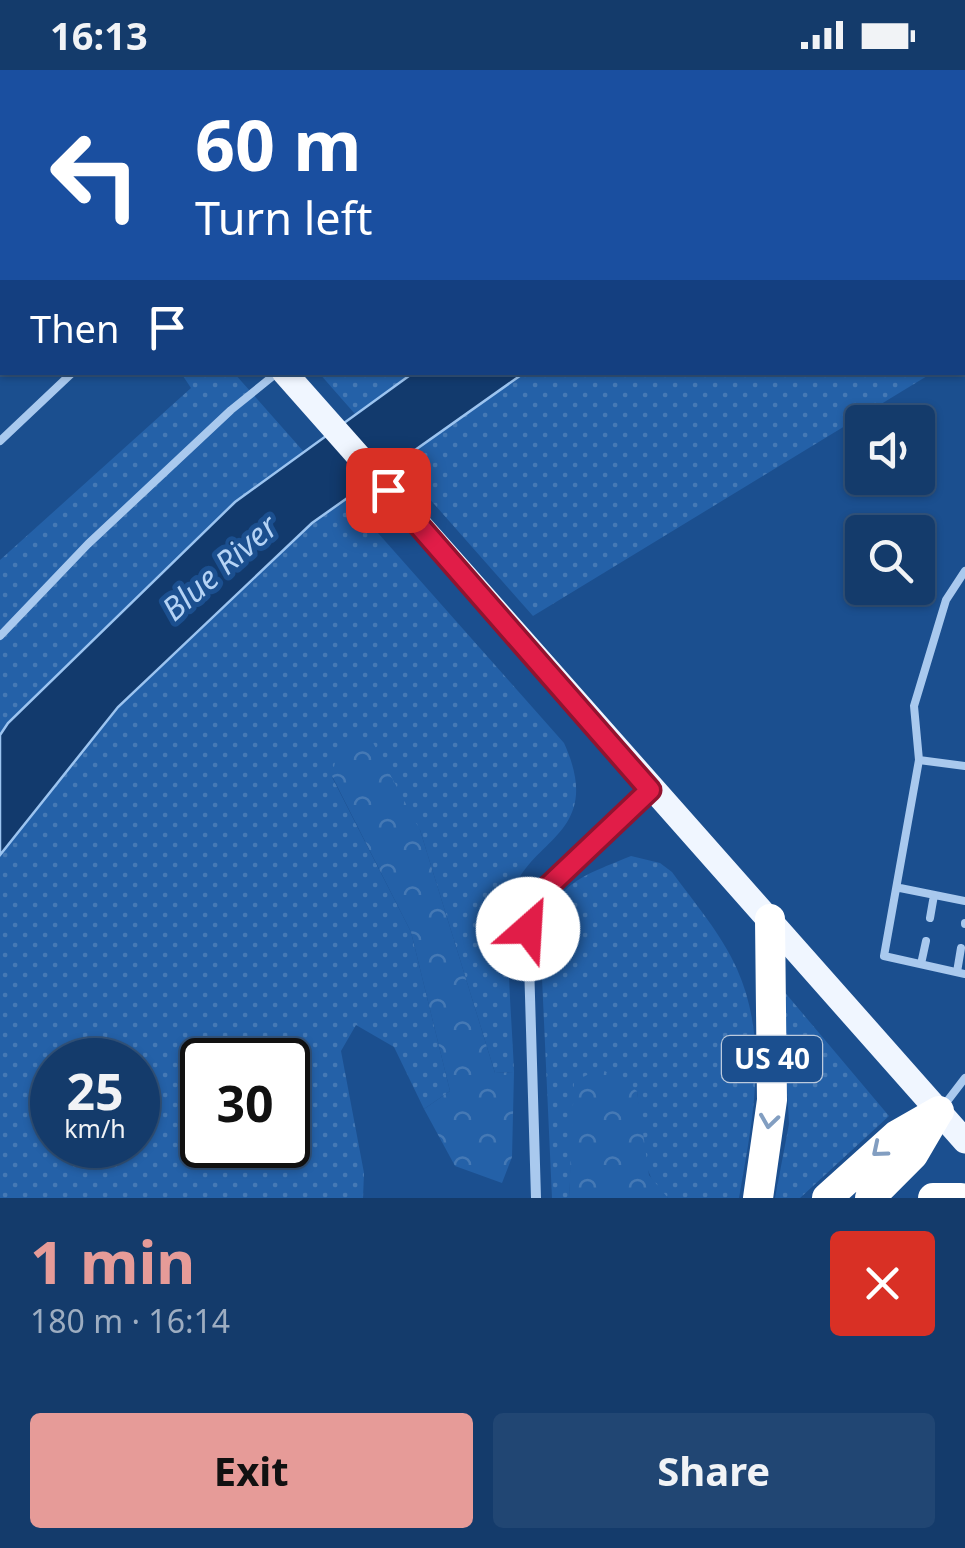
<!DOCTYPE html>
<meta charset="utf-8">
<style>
:root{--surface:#143b6b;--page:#214673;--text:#f1f3f6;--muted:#9dadc1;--line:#33557e;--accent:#e69b98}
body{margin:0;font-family:"Noto Sans",sans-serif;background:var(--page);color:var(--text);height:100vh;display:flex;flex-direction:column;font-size:38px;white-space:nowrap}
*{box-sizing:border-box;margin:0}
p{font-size:32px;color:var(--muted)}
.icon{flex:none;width:55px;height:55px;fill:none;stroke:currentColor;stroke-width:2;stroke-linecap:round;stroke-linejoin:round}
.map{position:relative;height:1128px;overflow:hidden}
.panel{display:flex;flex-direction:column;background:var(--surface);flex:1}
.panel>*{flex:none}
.hud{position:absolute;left:0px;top:0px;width:965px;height:305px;box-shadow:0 2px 8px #0004,0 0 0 2px var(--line);background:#1a4fa0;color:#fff;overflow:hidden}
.controls{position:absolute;left:845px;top:335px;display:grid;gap:20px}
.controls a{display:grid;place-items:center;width:90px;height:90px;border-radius:10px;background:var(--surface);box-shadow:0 2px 8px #0004,0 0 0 2px var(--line);font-size:50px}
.speed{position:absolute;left:30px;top:968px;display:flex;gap:20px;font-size:50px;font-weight:700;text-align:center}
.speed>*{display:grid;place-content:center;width:130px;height:130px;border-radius:50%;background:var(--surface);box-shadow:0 2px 8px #0004,0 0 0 2px var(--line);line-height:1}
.speed small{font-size:25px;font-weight:400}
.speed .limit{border:5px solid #111;border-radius:15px;background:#fff;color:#111}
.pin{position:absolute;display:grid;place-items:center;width:85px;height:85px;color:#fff;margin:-42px;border-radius:20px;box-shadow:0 5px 15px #0006}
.me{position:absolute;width:110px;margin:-55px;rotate:26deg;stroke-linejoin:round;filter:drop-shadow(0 0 8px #0008)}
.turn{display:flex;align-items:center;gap:35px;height:210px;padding:0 30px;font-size:45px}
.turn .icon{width:130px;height:130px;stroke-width:2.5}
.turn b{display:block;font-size:70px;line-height:85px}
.then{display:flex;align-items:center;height:95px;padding:0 30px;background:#0003;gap:20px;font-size:38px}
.round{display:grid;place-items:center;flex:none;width:105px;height:105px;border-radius:10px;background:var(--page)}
.head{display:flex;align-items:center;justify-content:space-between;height:170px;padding:0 30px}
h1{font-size:60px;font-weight:700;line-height:75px;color:var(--accent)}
.action{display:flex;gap:20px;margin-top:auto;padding:20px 30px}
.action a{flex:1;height:115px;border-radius:10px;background:var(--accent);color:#111;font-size:40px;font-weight:700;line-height:115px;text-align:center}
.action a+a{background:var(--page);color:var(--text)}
.status{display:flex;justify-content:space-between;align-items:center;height:70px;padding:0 50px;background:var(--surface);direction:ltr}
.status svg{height:28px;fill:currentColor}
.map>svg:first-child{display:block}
.grass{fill:url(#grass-dots);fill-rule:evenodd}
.forest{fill:url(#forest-crowns)}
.water{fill:#123a6d;stroke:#9cc4f0;stroke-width:2.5}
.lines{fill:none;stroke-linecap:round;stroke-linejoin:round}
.lane{stroke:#a9c9ee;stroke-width:8}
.street{stroke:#a9c9ee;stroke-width:10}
.primary{stroke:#f0f6ff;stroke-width:25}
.highway{stroke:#fff;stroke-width:30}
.oneway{stroke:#829ec1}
.route-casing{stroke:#92132f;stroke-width:25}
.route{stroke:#e11d48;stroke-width:18}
.labels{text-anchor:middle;stroke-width:10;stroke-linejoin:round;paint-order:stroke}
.shield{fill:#1b4f8f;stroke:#bbcadd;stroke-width:2.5}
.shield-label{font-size:28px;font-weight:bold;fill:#fff}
.water-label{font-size:32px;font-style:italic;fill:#b5d3f5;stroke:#1b4f8f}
</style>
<div class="status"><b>16:13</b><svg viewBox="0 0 49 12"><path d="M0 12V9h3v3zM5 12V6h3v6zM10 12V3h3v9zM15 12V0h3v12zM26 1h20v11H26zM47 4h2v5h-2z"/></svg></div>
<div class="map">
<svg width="965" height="1128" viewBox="0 0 965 1128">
<defs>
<pattern id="grass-dots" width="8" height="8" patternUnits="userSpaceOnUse" patternTransform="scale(2.5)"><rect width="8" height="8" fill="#2461a8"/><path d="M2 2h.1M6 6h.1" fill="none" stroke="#4579b5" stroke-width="1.8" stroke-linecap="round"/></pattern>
<pattern id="forest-crowns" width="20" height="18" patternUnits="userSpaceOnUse" patternTransform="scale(2.5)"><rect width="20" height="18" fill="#2461a8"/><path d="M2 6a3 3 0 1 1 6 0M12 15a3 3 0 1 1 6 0" fill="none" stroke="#4579b5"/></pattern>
</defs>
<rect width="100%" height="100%" fill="#1b4f8f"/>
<path class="grass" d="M965,15V282L963,284L962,17Z
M524,302H931L932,303L533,546L397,392Z
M181,303H234L304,382L235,432L0,665V490L191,318Z
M319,303H413L355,344Z
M347,428L564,673C608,770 519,769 511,833C505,888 512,947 514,1002L495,1003L420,760L332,707L411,862L450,1021L424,1039L394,977L356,955L341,981L364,1103L363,1128H0V785L118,637L312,453ZM52,990H138V1075H52ZM202,990H288V1075H202Z
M631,786L660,793L672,802C694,832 722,865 737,899C770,973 752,1052 739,1128H668C638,1108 641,1054 637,1021L572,1079L569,1128H552L540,864C558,811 583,806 631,786Z
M782,919L889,1046L800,1128H775L789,1054Z"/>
<path class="forest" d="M371,669L420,760L495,1003L514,1002L512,1087L502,1113L455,1096L424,1039L450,1021L411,862L332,706L340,670Z
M600,998L637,1021L649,1105L668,1128H569L574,1012Z"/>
<path class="water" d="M413,303H524L312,453L118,637L0,785V665L8,653L235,432Z"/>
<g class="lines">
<path class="lane" d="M228,2L240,0
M541,2L545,0
M0,167L2,165
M0,371L73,302
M965,501L946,530L914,636L919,690L884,886L965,904
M0,566L88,474L231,340L278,302
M919,690L965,696
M900,818L965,831
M930,848L934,825
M965,854V853
M921,894L926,871
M957,902L961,878
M942,1038L965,1008"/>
<path class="street" d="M536,1128L528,859L535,829L650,720"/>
<path class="primary" d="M33,0L35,2
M284,302L965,1071"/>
<path class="highway" d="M758,1128L772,1030L770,849
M827,1128L897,1065L939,1041
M870,1128L913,1085L937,1044
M933,1128H961"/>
</g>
<defs><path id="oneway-chevron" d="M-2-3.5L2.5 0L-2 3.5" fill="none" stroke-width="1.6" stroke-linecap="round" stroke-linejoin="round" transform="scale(2.5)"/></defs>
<g class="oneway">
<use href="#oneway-chevron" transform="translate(769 1051) rotate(98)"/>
<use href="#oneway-chevron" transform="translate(879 1080) rotate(140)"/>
</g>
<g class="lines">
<defs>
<path id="route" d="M388,420L650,720L535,829L528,859"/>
</defs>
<use href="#route" class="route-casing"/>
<use href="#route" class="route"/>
</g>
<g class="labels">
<rect class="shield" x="722" y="966" width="100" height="46" rx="8"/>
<g class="shield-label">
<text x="772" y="999">US 40</text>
</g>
<g class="water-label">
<text transform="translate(220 498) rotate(-41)" y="11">Blue River</text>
</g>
</g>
</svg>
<div class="controls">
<a><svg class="icon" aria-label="sound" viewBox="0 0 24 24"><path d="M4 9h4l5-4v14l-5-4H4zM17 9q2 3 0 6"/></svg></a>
<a><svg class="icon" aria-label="search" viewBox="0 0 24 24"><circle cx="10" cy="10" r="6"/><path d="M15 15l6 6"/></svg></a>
</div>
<div class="speed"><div>25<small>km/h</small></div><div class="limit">30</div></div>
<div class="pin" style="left:388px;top:420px;background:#d93025"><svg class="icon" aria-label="arrive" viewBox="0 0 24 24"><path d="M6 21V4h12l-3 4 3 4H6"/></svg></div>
<svg class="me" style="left:528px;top:859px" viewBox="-20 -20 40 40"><circle r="19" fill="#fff"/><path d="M0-13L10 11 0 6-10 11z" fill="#e11d48"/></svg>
<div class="hud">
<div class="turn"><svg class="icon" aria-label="left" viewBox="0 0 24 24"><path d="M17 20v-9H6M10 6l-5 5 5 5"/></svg><div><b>60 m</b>Turn left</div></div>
<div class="then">Then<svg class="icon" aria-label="arrive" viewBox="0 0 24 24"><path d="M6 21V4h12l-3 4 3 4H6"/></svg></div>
</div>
</div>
<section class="panel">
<div class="head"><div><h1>1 min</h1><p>180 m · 16:14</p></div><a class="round" style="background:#d93025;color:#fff"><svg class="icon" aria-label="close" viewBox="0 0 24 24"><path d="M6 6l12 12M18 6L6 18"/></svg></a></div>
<div class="action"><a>Exit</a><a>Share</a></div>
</section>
